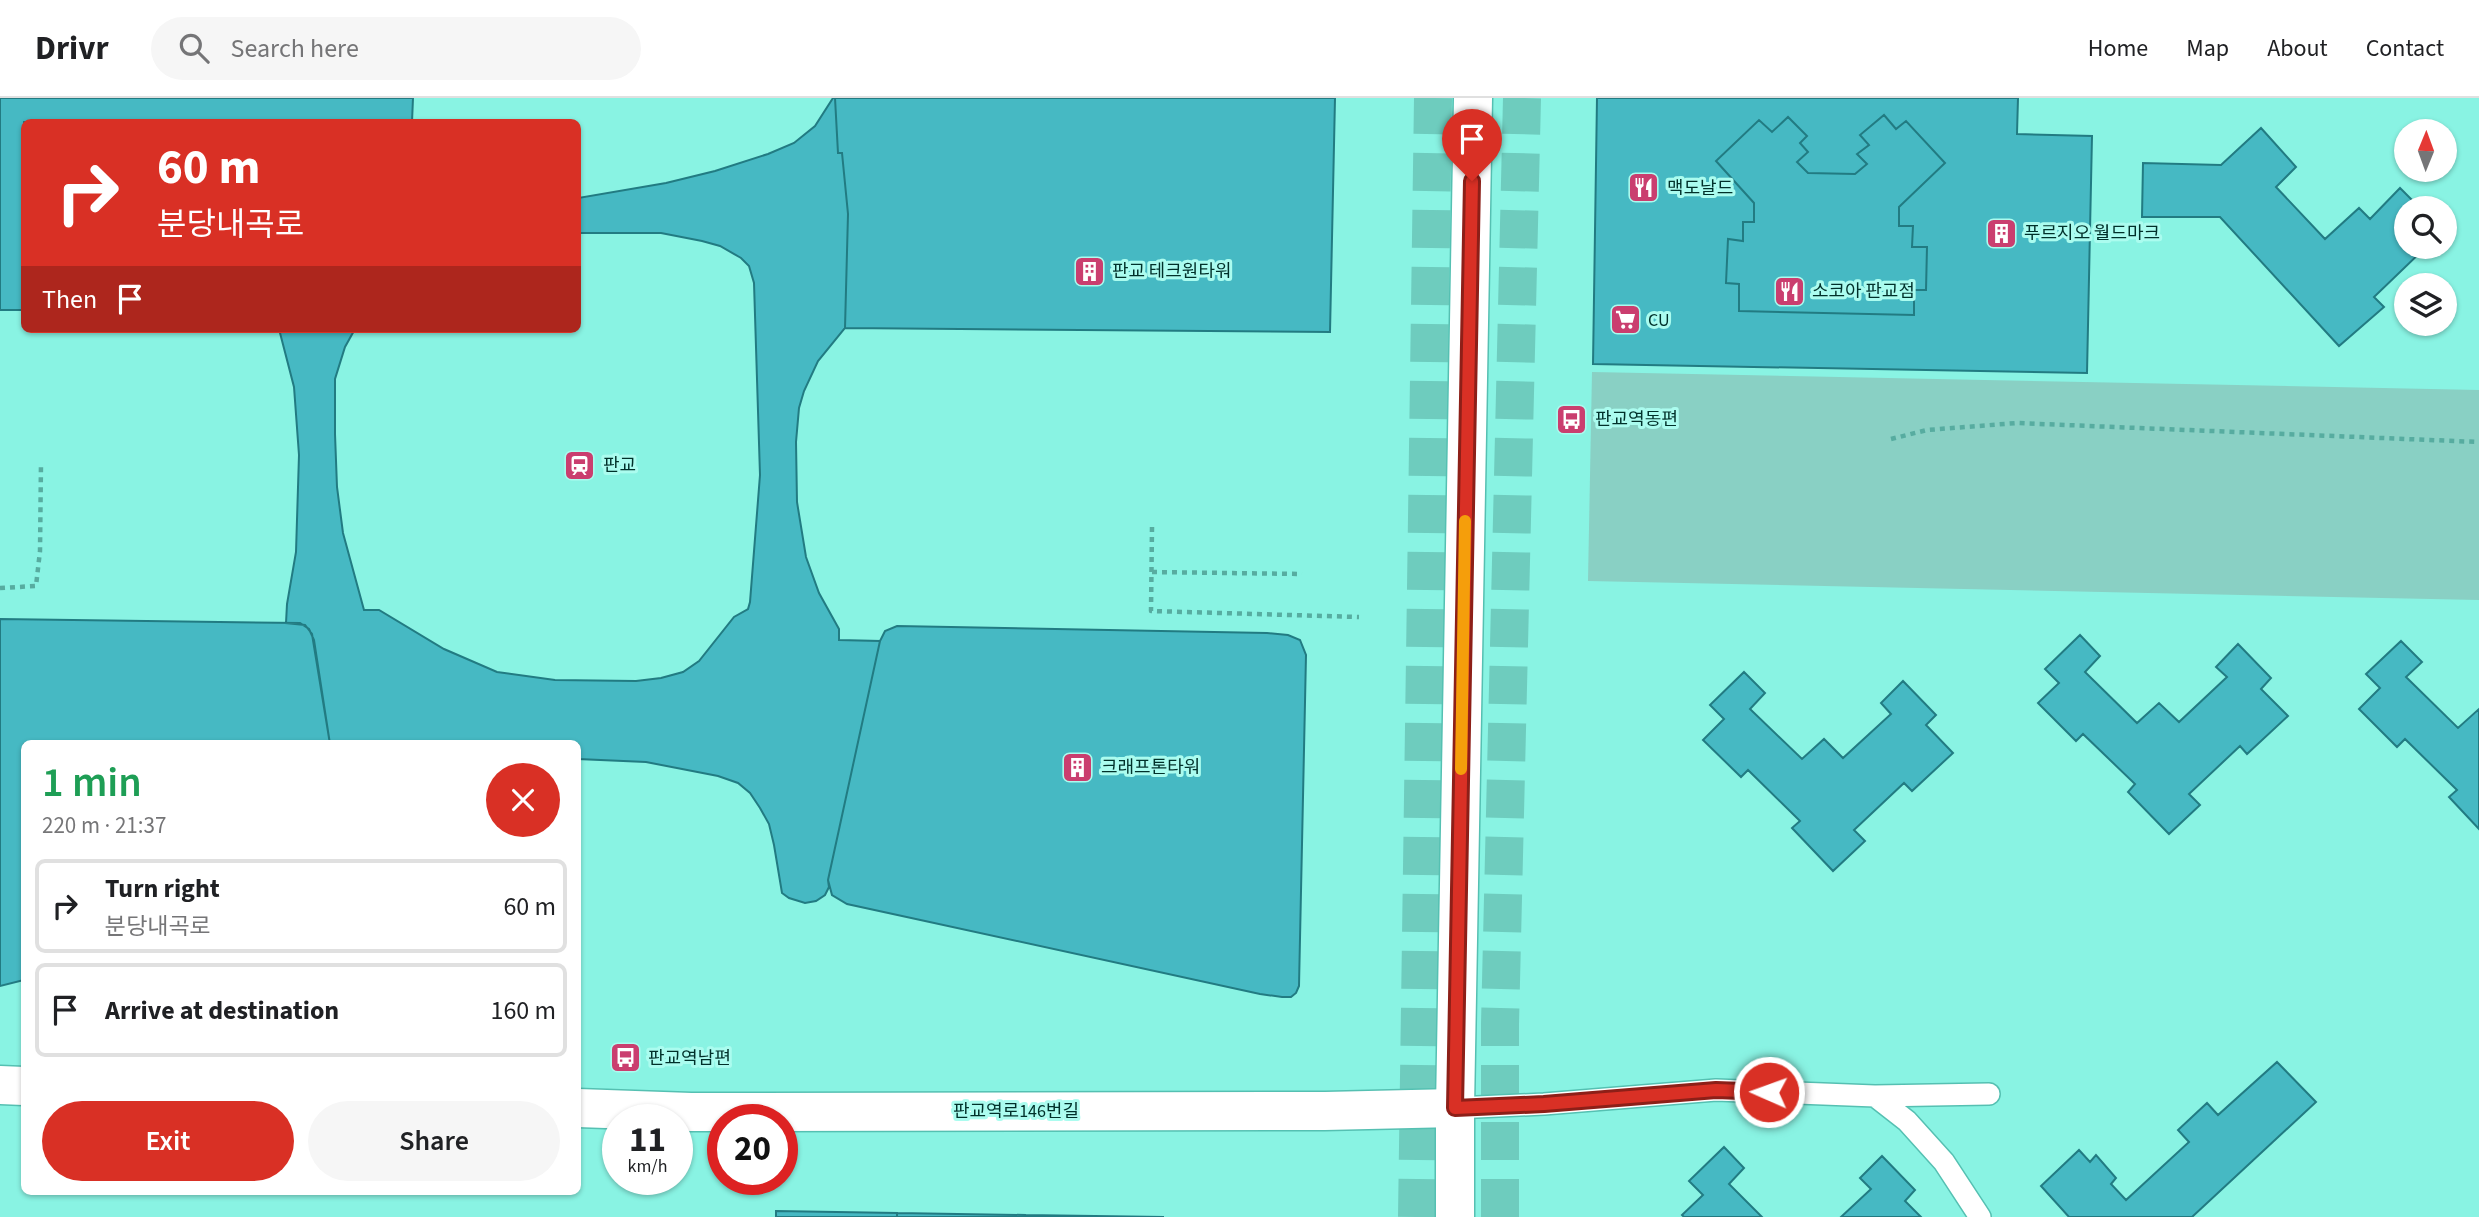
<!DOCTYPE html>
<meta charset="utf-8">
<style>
:root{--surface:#fff;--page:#f6f6f6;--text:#202124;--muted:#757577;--line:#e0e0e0;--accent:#d93025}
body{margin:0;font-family:"Source Sans 3","Noto Sans KR",sans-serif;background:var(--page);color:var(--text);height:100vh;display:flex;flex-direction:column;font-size:26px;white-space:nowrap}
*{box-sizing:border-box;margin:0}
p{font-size:23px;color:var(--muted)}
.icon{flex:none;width:38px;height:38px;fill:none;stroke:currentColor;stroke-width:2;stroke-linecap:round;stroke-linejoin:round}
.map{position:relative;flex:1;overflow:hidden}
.sheet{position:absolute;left:21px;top:642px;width:560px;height:455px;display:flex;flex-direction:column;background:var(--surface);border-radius:10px;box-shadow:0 2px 5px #0004}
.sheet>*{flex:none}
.guide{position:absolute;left:21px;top:21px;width:560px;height:214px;border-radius:10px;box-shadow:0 2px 5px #0004;background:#d93025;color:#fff;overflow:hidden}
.needle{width:46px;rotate:1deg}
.buttons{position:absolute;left:2394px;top:21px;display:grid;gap:14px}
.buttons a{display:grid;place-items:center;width:63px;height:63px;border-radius:50%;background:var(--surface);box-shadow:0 2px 5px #0004;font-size:35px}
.speed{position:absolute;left:602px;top:1006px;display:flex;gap:14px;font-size:35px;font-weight:700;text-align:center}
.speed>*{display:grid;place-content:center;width:91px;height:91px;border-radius:50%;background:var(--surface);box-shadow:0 2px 5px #0004;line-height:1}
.speed small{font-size:18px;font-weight:400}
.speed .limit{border:10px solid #d22;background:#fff;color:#111}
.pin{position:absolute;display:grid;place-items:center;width:60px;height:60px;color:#fff;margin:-72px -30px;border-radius:50% 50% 50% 0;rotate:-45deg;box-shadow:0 0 7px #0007}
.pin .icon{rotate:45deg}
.me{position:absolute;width:77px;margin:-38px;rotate:272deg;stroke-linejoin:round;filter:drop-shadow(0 0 5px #0008)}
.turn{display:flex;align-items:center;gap:24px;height:147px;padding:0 21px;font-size:32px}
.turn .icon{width:91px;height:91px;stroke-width:2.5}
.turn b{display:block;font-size:49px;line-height:60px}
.then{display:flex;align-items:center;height:66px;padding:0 21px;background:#0003;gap:14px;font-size:26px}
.round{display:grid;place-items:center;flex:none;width:74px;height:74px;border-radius:37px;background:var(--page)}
.overview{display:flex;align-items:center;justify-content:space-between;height:119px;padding:0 21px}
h1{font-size:42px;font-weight:600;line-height:52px;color:#1e9e55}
.action{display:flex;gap:14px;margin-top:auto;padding:14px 21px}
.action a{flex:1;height:80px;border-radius:42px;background:var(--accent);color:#fff;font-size:28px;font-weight:600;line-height:80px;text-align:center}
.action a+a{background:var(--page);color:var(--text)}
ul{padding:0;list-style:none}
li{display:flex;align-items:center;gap:21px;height:94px;margin:0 14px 10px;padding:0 7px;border:4px solid var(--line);border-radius:10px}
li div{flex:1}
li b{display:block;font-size:26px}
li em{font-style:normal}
header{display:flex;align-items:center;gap:42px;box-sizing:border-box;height:98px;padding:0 35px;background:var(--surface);border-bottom:2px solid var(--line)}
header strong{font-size:33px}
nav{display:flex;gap:38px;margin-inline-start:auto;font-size:24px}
.search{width:490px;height:63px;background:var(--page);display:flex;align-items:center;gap:18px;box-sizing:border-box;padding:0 24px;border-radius:38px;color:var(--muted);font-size:26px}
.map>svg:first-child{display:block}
.green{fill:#89d0c4}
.building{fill:#46b9c3;stroke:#227b82;stroke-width:2;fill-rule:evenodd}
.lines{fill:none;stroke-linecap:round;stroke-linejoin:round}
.highway-tunnel{stroke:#6eccbe;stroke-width:38;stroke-dasharray:38 19;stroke-linecap:butt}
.lane-casing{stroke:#55c0b2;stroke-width:24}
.street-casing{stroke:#55c0b2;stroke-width:41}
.primary-casing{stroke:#55c0b2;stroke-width:41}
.path{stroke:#57aca0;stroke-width:4.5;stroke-dasharray:5 5;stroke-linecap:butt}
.lane{stroke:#fff;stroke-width:21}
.street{stroke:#fff;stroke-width:38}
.primary{stroke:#fff;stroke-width:38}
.route-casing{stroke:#8d1f18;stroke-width:18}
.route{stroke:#d93025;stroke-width:12}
.slow{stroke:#f59e0b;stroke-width:12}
.labels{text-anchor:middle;stroke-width:6;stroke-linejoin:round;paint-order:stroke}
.poi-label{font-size:18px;fill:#00302a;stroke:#abfcef;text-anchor:start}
.street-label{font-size:18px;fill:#00302a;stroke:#abfcef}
</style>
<header>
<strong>Drivr</strong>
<div class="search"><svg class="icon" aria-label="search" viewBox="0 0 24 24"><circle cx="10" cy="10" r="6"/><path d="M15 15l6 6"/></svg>Search here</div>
<nav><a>Home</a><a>Map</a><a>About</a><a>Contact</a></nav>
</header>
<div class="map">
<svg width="2479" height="1119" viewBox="0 0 2479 1119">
<rect width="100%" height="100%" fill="#89f3e3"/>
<path class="green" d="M1592,274L2479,292V502L1588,483Z"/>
<path class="building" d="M0,0H413L412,24H24V212H0Z
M833,0H835L838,55H842L848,116L845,230L818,263L804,293L799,310L796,344L797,404L806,459L819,495L839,531V542L880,543L828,782L829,789L825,797L816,803L805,805L789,800L782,795L774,747L769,726L760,710L750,695L738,685L718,678L646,664L578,661V646H330L312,536L305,527L286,525L287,506L296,454L299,357L294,289L279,231H355L345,249L335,281V336L337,389L343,435L364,512H379L444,551L497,574L555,582L636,583L661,580L683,574L699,563L734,519L748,511L750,504L760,377L754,185L749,168L741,160L720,148L702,143L661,135H578V100L666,85L715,73L768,56L794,45L815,28Z
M835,0H1335L1330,234L845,230L848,116L842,55H838Z
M1597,0H2018L2017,36L2092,38L2087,275L1593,266ZM1884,17L1896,31L1906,23L1945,65L1899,109V128H1913L1912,149H1927L1926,192H1914V217L1739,213V186L1726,185L1728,141L1743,143V124H1754V105L1716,63L1759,22L1772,34L1788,19L1807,38L1800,45L1808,54L1797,64L1808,75L1855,76L1867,66L1857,56L1869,47L1860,37Z
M1884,17L1896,31L1906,23L1945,65L1899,109V128H1913L1912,149H1927L1926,192H1914V217L1739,213V186L1726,185L1728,141L1743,143V124H1754V105L1716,63L1759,22L1772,34L1788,19L1807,38L1800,45L1808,54L1797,64L1808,75L1855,76L1867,66L1857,56L1869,47L1860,37Z
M2261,30L2296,69L2276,89L2325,141L2359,110L2370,121L2400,90L2420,110H2406V149H2426L2374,199L2384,209L2339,248L2220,119H2142L2143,65L2221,67Z
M0,521L300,525L309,531L314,542L330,646H24V882L0,888Z
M897,528L1267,535L1288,537L1300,542L1306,557L1299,888L1296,895L1291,899H1282L1260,896L847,806L832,797L828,782L880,543L885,533Z
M2080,537L2100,558L2085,574L2137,625L2159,605L2179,624L2227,579L2216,569L2238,546L2271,580L2261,591L2288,618L2247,656L2240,648L2189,696L2200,707L2169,736L2128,694L2135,686L2083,636L2076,643L2038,605L2059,585L2045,571Z
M2401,543L2422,564L2406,579L2458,630L2479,611V731L2449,699L2457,692L2405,641L2397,649L2359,611L2380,590L2366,576Z
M1744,574L1765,595L1750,611L1802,661L1824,641L1843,660L1891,616L1881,605L1903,583L1936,617L1926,627L1953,655L1912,693L1904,685L1854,732L1865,743L1833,773L1792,730L1800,723L1748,672L1741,679L1703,642L1724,621L1710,607Z
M2277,964L2316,1004L2192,1119H2069L2041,1088L2079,1052L2090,1064L2096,1057L2116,1080L2111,1086L2126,1102L2189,1044L2178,1032L2207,1005L2218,1017Z
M1724,1049L1744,1070L1729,1086L1762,1119H1684L1682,1117L1703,1097L1689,1083Z
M1882,1058L1915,1092L1905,1103L1921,1119H1841L1871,1091L1860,1080Z
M776,1113L897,1115V1119H776Z
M897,1115L1025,1117V1119H897Z
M1025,1117L1164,1119H1025Z"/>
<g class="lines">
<path class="highway-tunnel" d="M1417,1119L1433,0
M1500,1119V926L1522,0"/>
<defs>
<path id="lane" d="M1875,998L1907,1023L1944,1064L1980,1119
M1455,1010L1544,1006L1716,992L1875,998L1989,996"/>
<path id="street" d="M0,987L24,988
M578,1010L691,1014L1325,1013L1455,1010"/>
<path id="primary" d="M1455,1119V1010L1473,0"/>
</defs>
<use href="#lane" class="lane-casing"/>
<use href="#street" class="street-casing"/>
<use href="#primary" class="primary-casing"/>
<path class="path" d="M1891,341L1927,332L2017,325L2479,344
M1152,429L1151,513L1359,519
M1152,474L1302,476
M0,490L36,488L40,453L41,365"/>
<use href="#lane" class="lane"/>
<use href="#street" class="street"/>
<use href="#primary" class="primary"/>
</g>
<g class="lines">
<defs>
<path id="route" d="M1472,83L1455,1010L1544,1006L1716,992L1769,994"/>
</defs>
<use href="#route" class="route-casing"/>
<use href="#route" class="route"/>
<path class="slow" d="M1461,671L1465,423"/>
</g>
<defs>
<symbol id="restaurant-square" viewBox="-11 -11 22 22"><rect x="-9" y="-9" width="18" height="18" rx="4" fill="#ca3e6f" stroke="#abfcef"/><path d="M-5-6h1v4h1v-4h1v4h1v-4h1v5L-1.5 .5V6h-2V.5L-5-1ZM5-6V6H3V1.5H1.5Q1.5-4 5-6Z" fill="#fff"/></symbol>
<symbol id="building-square" viewBox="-11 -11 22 22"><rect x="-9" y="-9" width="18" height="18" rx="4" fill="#ca3e6f" stroke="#abfcef"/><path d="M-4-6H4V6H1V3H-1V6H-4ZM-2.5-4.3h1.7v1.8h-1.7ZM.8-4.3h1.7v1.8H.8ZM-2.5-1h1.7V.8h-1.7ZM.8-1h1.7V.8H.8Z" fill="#fff"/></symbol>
<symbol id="supermarket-square" viewBox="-11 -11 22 22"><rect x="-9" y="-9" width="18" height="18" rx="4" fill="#ca3e6f" stroke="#abfcef"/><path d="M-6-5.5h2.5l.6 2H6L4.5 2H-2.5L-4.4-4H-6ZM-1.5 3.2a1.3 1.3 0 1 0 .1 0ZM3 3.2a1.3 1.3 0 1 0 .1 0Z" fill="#fff"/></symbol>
<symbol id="bus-square" viewBox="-11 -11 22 22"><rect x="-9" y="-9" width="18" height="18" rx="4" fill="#ca3e6f" stroke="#abfcef"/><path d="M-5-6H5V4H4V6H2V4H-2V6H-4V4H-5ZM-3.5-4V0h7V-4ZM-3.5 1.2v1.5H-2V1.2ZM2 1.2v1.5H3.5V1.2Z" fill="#fff"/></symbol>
<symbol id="station-square" viewBox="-11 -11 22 22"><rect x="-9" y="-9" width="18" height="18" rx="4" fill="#ca3e6f" stroke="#abfcef"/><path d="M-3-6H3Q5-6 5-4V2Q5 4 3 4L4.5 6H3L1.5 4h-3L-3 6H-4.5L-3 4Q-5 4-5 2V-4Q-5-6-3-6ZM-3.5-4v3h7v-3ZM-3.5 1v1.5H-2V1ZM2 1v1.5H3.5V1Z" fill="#fff"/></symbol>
</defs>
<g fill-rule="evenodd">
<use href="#restaurant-square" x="1626" y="72" width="35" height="35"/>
<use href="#building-square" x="1984" y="118" width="35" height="35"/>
<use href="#building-square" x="1072" y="156" width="35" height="35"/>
<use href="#restaurant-square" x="1772" y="176" width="35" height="35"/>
<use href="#supermarket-square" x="1608" y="204" width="35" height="35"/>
<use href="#bus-square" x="1554" y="304" width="35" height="35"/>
<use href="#station-square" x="562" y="350" width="35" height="35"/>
<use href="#building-square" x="1060" y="652" width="35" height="35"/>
<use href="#bus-square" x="608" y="942" width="35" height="35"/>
</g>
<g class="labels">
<g class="poi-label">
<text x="1667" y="96">맥도날드</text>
<text x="2024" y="141">푸르지오 월드마크</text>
<text x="1112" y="179">판교 테크원타워</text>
<text x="1812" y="199">소코아 판교점</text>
<text x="1648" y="228">CU</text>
<text x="1595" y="327">판교역동편</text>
<text x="603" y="373">판교</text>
<text x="1101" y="675">크래프톤타워</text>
<text x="648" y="966">판교역남편</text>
</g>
<g class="street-label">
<text x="1016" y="1019">판교역로146번길</text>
</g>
</g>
</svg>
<div class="buttons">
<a><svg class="needle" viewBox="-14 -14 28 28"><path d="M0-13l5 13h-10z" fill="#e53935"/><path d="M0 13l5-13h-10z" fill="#757577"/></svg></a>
<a><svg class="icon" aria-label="search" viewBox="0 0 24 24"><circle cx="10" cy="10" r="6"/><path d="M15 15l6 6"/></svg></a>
<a><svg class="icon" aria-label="layers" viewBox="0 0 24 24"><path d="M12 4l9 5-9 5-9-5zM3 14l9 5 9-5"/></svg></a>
</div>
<div class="speed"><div>11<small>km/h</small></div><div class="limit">20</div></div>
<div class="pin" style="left:1472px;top:83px;background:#d93025"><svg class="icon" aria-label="arrive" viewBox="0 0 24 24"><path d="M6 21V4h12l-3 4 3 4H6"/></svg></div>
<svg class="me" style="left:1769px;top:994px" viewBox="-20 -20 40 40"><circle r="17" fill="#d93025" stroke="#fff" stroke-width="3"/><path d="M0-11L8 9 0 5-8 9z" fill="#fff"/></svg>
<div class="guide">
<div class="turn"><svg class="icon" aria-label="right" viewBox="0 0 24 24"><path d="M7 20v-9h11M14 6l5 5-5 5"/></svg><div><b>60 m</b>분당내곡로</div></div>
<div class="then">Then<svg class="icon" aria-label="arrive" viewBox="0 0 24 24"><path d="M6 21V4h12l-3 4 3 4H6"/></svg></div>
</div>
<section class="sheet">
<div class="overview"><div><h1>1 min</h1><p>220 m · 21:37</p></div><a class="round" style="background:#d93025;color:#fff"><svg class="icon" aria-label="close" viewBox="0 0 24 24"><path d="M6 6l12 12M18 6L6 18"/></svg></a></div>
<ul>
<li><svg class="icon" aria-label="right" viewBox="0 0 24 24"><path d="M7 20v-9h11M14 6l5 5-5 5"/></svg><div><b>Turn right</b><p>분당내곡로</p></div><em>60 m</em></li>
<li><svg class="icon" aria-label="arrive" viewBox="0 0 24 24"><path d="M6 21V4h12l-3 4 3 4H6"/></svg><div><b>Arrive at destination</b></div><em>160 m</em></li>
</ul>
<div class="action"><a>Exit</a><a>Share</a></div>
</section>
</div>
